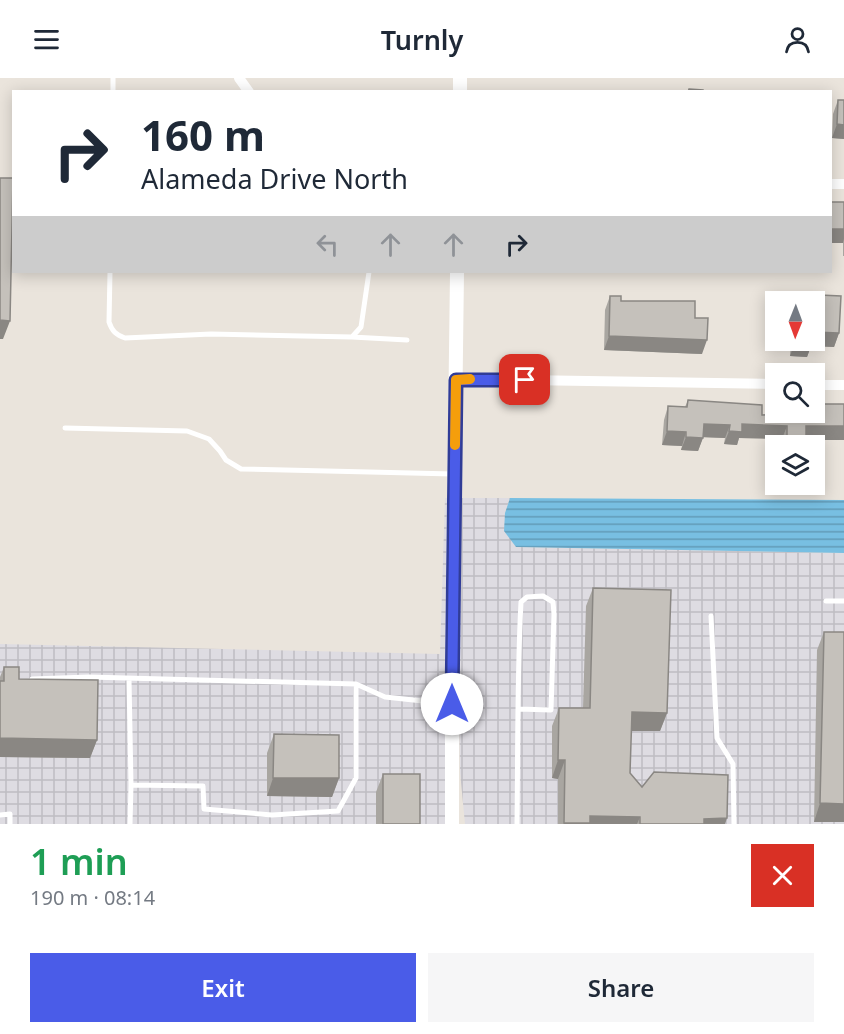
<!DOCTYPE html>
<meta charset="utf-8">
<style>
:root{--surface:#fff;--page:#f6f6f7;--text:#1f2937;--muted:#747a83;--accent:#4a5ce8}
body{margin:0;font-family:"Noto Sans",sans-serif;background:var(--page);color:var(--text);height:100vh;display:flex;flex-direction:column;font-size:22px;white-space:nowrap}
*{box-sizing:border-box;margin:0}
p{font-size:20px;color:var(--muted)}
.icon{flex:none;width:33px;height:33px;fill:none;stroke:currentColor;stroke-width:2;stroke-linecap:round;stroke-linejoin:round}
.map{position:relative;height:746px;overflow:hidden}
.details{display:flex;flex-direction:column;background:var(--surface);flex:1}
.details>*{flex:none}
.banner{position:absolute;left:12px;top:12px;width:820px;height:183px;border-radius:0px;box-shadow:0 3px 15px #0003;background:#fff;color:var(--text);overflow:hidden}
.needle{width:39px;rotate:181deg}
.tools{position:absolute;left:765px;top:213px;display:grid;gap:12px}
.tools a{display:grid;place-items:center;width:60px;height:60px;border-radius:0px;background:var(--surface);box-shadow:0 3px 15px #0003;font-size:30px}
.pin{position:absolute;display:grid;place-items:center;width:51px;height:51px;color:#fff;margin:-26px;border-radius:12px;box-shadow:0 3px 9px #0006}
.me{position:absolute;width:66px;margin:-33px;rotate:0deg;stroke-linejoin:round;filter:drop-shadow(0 0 4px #0008)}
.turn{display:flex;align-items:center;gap:21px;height:126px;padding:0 30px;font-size:27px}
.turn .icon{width:78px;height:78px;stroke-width:2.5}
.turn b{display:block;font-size:42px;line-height:51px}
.lanes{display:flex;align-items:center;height:57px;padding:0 30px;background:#0003;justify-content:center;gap:30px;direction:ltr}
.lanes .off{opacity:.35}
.round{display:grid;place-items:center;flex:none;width:63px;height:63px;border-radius:0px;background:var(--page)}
.summary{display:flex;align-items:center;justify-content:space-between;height:102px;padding:0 30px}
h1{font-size:36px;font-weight:600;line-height:45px;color:#1e9e55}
.primary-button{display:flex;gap:12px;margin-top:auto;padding:12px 30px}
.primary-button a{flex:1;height:69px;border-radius:0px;background:var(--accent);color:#fff;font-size:24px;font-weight:600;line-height:69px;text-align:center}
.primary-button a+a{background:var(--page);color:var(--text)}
header{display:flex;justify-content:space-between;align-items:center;height:78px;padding:0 30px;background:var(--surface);font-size:27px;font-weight:600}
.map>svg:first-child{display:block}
.industrial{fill:url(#industrial-grid)}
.water{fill:url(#water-rules)}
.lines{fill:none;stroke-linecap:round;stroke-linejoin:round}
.service{stroke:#fff;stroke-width:5}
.minor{stroke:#fff;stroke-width:10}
.tertiary{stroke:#fff;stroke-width:14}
.wall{fill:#a9a6a1}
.shaded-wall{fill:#8a8783}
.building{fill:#c5c1bb;stroke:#8a8783;stroke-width:1.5}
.route-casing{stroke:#303c97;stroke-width:15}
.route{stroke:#4a5ce8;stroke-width:10}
.slow{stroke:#f59e0b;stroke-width:10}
</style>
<header><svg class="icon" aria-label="menu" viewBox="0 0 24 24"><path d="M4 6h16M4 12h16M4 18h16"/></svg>Turnly<svg class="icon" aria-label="person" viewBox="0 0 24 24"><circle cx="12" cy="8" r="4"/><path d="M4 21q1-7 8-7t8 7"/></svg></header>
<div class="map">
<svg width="844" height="746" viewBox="0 0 844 746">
<defs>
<pattern id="industrial-grid" width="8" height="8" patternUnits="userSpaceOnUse" patternTransform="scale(1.5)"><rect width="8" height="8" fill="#dedce2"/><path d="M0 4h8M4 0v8" fill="none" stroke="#bebdc2"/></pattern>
<pattern id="water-rules" width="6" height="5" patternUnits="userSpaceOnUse" patternTransform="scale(1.5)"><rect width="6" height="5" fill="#78bfe2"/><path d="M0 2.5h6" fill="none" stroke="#629bb7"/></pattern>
</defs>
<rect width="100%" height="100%" fill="#eae4dc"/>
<path class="industrial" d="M445,420H447L445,746H0V566L440,576Z
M461,420H510L505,435L516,469L844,475V746H465L460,694L459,626Z"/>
<path class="water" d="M510,420L844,422V475L516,469L504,453L505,435Z"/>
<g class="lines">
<path class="service" d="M113,14V0
M110,194L109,244C112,253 116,257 125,260L211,256L352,259L361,249L369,194
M352,259L407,262
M65,350L187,353L209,361L220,373L226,382L241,391L453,396
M826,523H844
M711,538L717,660L733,686L734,746
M32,601L89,599L356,606L385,619L451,626
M129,601L131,707
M0,737L10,736V746
M130,746L131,707L203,708L204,731L272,737L338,733L356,700V606
M517,746C518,672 517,598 521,524L527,519L543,518L553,524L554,536L551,632L519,631"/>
<path class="minor" d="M239,0L249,14
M831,106H844
M456,301L776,306
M814,307H844"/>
<path class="tertiary" d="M460,14V0
M452,746V586L457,194"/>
</g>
<path class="wall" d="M838,22L844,61L832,60L833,36Z
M844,124V178H843V165Z
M797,216L841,218L839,255L834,269L811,268L807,279L790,278L791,262H814V224H794Z
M610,218L621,223L695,240L702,276L604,272L605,232Z
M688,322L762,337L818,335L822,326L844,362H806L805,368H782V361L739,360L737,367L724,366L725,360L703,359L698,373L681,372L682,368L662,367L664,342L668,328L685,329Z
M593,510L667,635L660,653H631L630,695L642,709L725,746H558V701L552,700V648L559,630H583L586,528Z
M824,554L844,744H814L817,572Z
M4,589L97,662L90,680L0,679V599Z
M274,656L339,700L332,719L267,718V675Z
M383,696L420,746H376V714Z"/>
<path class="shaded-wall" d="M837,46L844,47V61L832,60Z
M831,151H844V161L843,165H831Z
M0,242L10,243L3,261H0Z
M814,254L839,255L834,269L811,268L807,279L790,278L795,264L814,262Z
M609,258L707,262L702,276L604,272Z
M704,346L730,347L725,360L699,359Z
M742,346L787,348L782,361L739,360L737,367L724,366L729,353Z
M806,348H844V362H801Z
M667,353L686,354L682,368L662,367Z
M686,359L703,360L698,373L681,372Z
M806,364L805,368H786L787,365Z
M632,634L667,635L660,653H625Z
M0,660L97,662L90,680L0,679Z
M558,682H565L558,701L552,700Z
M273,700H339L332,719L267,718Z
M820,725L844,726V744H814Z
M590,738L640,739L637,746H564V745Z
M727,740L725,746H702L704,741Z"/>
<path class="building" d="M689,11L703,12V14H688Z
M838,22H844V47L837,46Z
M0,100H13L10,243L0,242Z
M831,124H844V151H831Z
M797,216L841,218L839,255L814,254V224H797Z
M610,218H621V223H695V240H708L707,262L609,258Z
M795,262H812V265L795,264Z
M688,322L762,327V337L821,335L822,326H844V348H806V364L787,365V348L742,346V354L729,353L730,347L704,346L703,360L686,359V354L667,353L668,328L687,329Z
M593,510L671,512L667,635L632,634L630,695L642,709L654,694L728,697L727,740L704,741V746H640V739L590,738V745H564L565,682H558L559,630H590Z
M824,554H844V726L820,725Z
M4,589H19V601L98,602L97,662L0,660V603H4Z
M274,656L339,657V700H273Z
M383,696H420V746H383Z"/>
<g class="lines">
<defs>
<path id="route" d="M452,626L456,302H525"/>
</defs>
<use href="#route" class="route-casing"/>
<use href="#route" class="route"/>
<path class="slow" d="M455,367L456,302L470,301"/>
</g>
</svg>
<div class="tools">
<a><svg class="needle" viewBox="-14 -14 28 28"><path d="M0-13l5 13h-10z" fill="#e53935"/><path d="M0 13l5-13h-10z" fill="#747a83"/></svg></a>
<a><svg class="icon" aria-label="search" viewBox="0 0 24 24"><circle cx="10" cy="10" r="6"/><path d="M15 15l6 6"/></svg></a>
<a><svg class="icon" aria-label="layers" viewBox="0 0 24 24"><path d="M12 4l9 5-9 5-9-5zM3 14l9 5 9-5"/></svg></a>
</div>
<div class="pin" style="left:525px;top:302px;background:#d93025"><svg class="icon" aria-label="arrive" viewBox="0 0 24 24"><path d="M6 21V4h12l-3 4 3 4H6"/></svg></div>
<svg class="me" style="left:452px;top:626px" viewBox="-20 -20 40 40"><circle r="19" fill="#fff"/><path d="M0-13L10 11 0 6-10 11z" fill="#4a5ce8"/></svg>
<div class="banner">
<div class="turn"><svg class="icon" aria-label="right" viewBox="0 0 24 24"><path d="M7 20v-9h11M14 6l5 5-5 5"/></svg><div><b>160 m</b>Alameda Drive North</div></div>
<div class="lanes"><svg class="icon off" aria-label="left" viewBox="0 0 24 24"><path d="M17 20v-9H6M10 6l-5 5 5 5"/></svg><svg class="icon off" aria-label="ahead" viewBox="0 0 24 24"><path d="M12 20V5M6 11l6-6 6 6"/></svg><svg class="icon off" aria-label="ahead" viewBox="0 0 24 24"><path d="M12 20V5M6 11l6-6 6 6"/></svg><svg class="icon" aria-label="right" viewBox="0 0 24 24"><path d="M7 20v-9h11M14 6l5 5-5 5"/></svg></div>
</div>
</div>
<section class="details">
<div class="summary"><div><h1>1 min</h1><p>190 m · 08:14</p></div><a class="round" style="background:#d93025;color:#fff"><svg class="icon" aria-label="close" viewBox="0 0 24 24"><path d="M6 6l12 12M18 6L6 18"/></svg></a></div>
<div class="primary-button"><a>Exit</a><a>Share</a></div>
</section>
